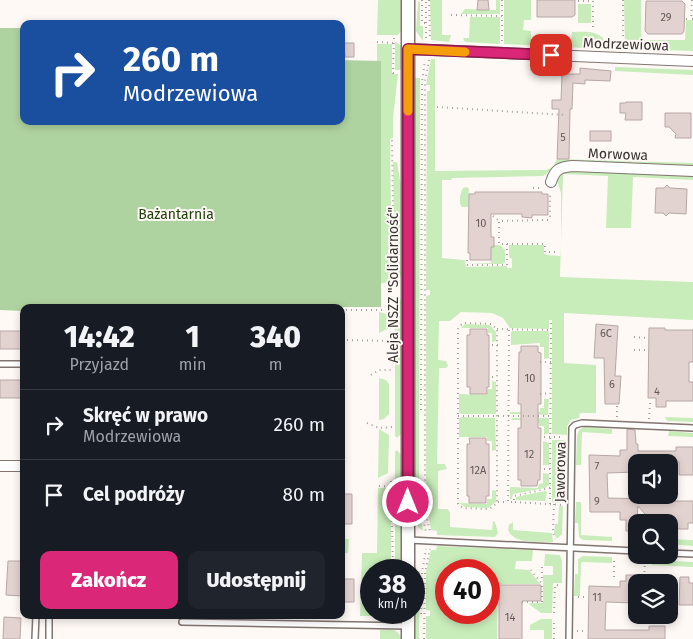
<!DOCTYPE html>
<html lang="pl">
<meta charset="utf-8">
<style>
:root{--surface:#171b24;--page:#20242c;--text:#f1f3f6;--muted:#9ea1a6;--line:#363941;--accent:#db2777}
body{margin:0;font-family:"Fira Sans",sans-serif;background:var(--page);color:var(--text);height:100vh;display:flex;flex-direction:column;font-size:19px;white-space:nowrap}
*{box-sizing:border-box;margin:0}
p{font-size:16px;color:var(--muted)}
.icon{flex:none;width:28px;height:28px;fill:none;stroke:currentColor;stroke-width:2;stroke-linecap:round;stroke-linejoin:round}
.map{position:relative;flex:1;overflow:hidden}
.details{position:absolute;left:20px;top:304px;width:325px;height:315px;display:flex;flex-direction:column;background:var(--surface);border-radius:10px;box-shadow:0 2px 8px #0003}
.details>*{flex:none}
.banner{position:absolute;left:20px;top:20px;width:325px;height:105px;border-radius:10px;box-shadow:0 2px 8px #0003;background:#1a4fa0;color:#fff;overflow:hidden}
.controls{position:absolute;left:628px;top:454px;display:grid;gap:10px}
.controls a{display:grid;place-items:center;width:50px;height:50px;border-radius:10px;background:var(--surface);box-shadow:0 2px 8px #0003;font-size:25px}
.speed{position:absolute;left:360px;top:559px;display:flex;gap:10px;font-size:25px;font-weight:700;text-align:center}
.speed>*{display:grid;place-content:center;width:65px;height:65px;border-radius:50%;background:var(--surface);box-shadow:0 2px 8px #0003;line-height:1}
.speed small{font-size:12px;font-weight:400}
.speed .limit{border:8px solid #d22;background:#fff;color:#111}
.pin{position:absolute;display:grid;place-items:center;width:42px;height:42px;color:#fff;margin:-21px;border-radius:10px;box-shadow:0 2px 8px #0006}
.me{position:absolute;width:55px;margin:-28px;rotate:0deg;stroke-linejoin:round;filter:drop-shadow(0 0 4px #0008)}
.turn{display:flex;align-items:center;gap:18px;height:105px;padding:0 20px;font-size:22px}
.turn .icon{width:65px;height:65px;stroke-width:2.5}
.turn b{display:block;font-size:35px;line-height:42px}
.eta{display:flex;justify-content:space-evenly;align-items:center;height:85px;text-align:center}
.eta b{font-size:30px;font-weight:800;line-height:35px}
.action{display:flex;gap:10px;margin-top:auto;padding:10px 20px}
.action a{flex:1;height:58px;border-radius:10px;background:var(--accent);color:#fff;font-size:20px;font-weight:800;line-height:58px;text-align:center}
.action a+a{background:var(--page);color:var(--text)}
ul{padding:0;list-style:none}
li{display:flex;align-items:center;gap:15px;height:70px;padding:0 20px;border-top:1px solid var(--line)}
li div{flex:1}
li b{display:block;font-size:19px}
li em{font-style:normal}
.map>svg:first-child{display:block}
.green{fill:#c8ecba;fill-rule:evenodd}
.forest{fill:#afd3a0}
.building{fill:#e3d3d0;stroke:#b7a7a4}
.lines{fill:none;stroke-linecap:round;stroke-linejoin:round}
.service-casing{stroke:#82756f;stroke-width:8}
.minor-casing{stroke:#82756f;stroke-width:12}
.tertiary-casing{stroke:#82756f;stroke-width:15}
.path{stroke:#a7a19e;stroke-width:2;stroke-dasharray:1 4;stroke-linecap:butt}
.service{stroke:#fff;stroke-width:5}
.minor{stroke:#fff;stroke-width:10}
.tertiary{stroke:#fff;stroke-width:12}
.route-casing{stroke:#8e194d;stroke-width:12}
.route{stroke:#db2777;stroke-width:9}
.slow{stroke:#f59e0b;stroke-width:9}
.labels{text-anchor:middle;stroke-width:4;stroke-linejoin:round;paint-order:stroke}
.number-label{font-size:11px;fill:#645b59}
.street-label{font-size:14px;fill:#393331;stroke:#fff9f6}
.park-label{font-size:14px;fill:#1f400c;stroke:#fff9f6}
</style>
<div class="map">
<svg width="693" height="639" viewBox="0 0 693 639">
<rect width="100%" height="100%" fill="#fff9f6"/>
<path class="green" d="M378,0H401V31L398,35H377Z
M430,0H442V35H451L449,42L431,40Z
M496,0H500V14H461L465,9L496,10Z
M504,0H531V20H524L523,30L531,31V39L571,40L572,32C583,32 594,30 603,38L604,49L504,44Z
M624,0H641V40H685L686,20H693V51L625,49Z
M418,1L420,2V26H423V41L416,31Z
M578,4H591V23H578Z
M470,17H500V44L465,42L463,38H469Z
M395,42L401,45V70H395Z
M377,44H392V74H398L393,118V138L390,139L392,283H381V61H377Z
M431,59H435V171L546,170L553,167L557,159L693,163V166L564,162C554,163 550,172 543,176L452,178L451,180H442V258L465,260L466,267L507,266V268H512V259L509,257V245H544V253L546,255L561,256V193L557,180L561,173L570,170L693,175V180L633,177L631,228H606L608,176L563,174L560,277L693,282V320L564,313V363L596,365V413H580L579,418L571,420L567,426V435L552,434V320H549V329L510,328L503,318L492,313L461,312L450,321H439L438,360L446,361L448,366L446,368H439L437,464H445L447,469L438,471V509H448L450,513V527L492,530L493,521L495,522L498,533L495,537L437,535V531L431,530L426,501H430V495H426V296L430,295V290H426L427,91H430V85H426Z
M615,67L693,70V75L615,71Z
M415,78H420L419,510L423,531L418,527L415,519Z
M393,162H397L401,186V276L395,281Z
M467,187L469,189L468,207H462C458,202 460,194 463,188Z
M491,245H500L505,250V262L503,264H468L491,263Z
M397,296L401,300V434L397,438L395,436V297Z
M379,312L387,314V329L379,333Z
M465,324L490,325L496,332V341L492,342V333H488V328H461Z
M512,331H548L549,333V358L544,359V347H540V343L511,345V333Z
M379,378L386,380L389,384V414L384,419L379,420Z
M492,381L496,382V414H461L459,412V394L487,395L488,389H492Z
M544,399H549L548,415L510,414V412H540V408H544Z
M461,417L495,418L496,450L492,451V441H487V437H459V419Z
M665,417L693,418V422L667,421Z
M512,418H548L549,419V433L544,435V426H539V423H536V420H511Z
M584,427L612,429V434L582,432L581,465H576L577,435L579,430Z
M379,429L389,435L388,473L378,478Z
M669,431L693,433V437L668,436Z
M552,440H564L563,503H553L552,501Z
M543,441L549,443V465H543Z
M397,450L401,455V563H395V452Z
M543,473L549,474V485L545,488L513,494L512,499H510V487L538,488L539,484L543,483Z
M378,488H391V570H371V612L397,613L394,616H360L362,553H377Z
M494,490L496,491V502L488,508L465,507L459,503L487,504V499H492V491Z
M545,491L547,492L545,501L516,500V497Z
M576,502H581V535L612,537V541L583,540L579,537L578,523H575Z
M559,506H563L562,534L558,538H556L554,533L555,524H558Z
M513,522V530L552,533L553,542C540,541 514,545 508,530L509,525Z
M341,539H349L348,553H341Z
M669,539L693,540V546L669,544Z
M437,546L533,550L532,561H516L515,569L529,570L540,584H498L497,639H426V616H430V611L426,610V573L431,550H436ZM446,570H489V612H446Z
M545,554L560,555L562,561V583H553L552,613H541L530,605L529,603H543V575H553V566H544Z
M583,556L612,557V563L581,562L580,596H574L575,574H578V559Z
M652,560L693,562V567L652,565Z
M415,571H420L419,639H415Z
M541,619H552V639H544V630H530V625Z
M380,630C389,630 399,628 401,639H380Z"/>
<path class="forest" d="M0,28H24V121H341V60L381,61V307L24,308V311L0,310Z"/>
<path class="building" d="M478,0H488L489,10H477Z
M537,0H575V15L572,17H537Z
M646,1H682L685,4L684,31L682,34H648L645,31Z
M341,43H354V57H345V53H341Z
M580,68L611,71L610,81L585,80V84L573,83L572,109H570L569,159H557L559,109H552V100H561L562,74H580Z
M626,102H642V120H625L626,113H620V103H626Z
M665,113H691V138H675L676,134L669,127H665Z
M590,131H611V141H590Z
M667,185L670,188L687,189L686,214L669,213L666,216L663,213H655L656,188H664Z
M475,192H542V194H548V215H532V218L522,217V214H491V237H494V247H491V260H470V253H468L469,194H475Z
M596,324L618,326L615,376H621L619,404H605L604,358H594Z
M649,328H665V330H693V362H689V382H693V401H666V407H656V398H648Z
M470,329H487V335H489V387H487V394H470V387H467V335H470Z
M0,331H24V349H0Z
M521,346H538V352L541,353V404H538V428H541L540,480H538L537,486H521V480H518V428H521V404H518L519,352H521Z
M0,380H24V398H0Z
M627,429L635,430L636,444H638V451H676V447H693V475H679V462H635L636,472L607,473L608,498L650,499V495H666V501H693V523H688V529H676V521H657V522H652L638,506L636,531H626V520H620V512H590L589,455L620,456V450H627Z
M469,438H486V444H489V496H486V503H469V496H467V444H470Z
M341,494H352V524H341Z
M8,561H24L22,596L6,595Z
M626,575H636L635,603L606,602L605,630H649V626H665V639H588L589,586L620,587V581H626Z
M680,577H689V583H693V605H679Z
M341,579H354V602H341Z
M499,585H541V601H522V639H499Z
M4,617L21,618L20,639H3Z"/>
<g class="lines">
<defs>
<path id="service" d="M0,364H24
M409,540L636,551
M669,553L693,554
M49,615V639
M182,622L408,626
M35,639L36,615
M569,639L572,428L575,425L582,423L693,428"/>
<path id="minor" d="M408,49L693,61
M551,182C555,169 560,167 573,166L693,171
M0,466H24"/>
<path id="tertiary" d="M408,0V570
M408,639V612"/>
</defs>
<use href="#service" class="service-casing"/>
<use href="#minor" class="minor-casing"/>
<use href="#tertiary" class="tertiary-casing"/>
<path class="path" d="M422,0V23H426
M429,0L430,40
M502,0V43
M692,0L691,19H693
M578,1H593
M451,15L502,16
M686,19H691
M593,27V0
M394,38L393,73H396
M426,38V0
M377,42L394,43
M623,46V0
M429,60L425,81V509L430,532
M437,107L565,115
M533,188H543
M493,216L499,221
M507,244H545V252H557
M467,260V265H507V244H499V221L548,220L550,218V193
M392,286L394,280L392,140L395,139
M341,310H382
M465,323L491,324L497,329V502L496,504L489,509L463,508L458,504V329L461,325Z
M497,329L550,330
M509,330L508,502H514V496L550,488L551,320
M634,337L647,338
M342,340L392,341
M492,345H498
M634,350H647
M540,362H551
M371,375L379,370H392
M492,377H497
M540,394L550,393
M421,410L422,82L425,60
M458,416H551
M617,417V406
M649,419L650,403
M367,423L379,428L392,427
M544,437H564
M544,469H550
M421,480V509L426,532
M391,481L393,567H397
M379,486L393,487
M498,502H508
M515,502L562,505
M550,504V488
M554,504L553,532L555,539
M640,557L663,558
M542,567V582
M614,577V558
M644,582L645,557
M578,597H586
M522,602H542V584L531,570
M554,613L555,585H561
M421,614L422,572L426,549
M577,631H585
M424,639L425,573L430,549
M554,639V619"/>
<use href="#service" class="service"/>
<use href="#minor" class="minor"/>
<use href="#tertiary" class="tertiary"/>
</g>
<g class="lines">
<defs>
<path id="route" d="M408,502V49L551,55"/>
</defs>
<use href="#route" class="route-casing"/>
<use href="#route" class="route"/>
<path class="slow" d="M408,111V49L465,52"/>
</g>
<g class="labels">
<g class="number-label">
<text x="666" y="21">29</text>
<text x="563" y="141">5</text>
<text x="481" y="227">10</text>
<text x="606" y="337">6C</text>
<text x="530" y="382">10</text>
<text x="612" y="388">6</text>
<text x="657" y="395">4</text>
<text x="529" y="458">12</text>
<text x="597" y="470">7</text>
<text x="478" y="474">12A</text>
<text x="597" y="505">9</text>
<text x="597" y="601">11</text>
<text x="510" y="621">14</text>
</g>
<g class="street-label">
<text transform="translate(626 44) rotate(2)" y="5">Modrzewiowa</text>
<text transform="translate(618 154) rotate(2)" y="5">Morwowa</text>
<text transform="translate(393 285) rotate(-90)" y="5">Aleja NSZZ "Solidarność"</text>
<text transform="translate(560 472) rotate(-89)" y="5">Jaworowa</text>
</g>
<g class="park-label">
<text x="176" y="219">Bażantarnia</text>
</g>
</g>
</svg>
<div class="controls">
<a><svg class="icon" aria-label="sound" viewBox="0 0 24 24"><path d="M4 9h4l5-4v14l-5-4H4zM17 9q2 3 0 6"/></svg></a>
<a><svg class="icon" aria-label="search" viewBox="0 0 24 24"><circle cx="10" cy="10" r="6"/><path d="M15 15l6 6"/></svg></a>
<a><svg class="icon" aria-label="layers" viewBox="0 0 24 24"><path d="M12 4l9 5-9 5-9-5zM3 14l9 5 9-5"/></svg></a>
</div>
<div class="speed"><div>38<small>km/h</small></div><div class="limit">40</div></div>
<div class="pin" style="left:551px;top:55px;background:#d93025"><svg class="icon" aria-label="arrive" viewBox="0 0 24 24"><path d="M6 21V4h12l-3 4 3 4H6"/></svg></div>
<svg class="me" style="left:408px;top:502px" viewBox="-20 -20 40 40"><circle r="17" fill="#db2777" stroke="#fff" stroke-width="3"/><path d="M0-11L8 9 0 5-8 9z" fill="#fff"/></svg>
<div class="banner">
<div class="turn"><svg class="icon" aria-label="right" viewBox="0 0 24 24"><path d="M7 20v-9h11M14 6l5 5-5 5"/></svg><div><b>260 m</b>Modrzewiowa</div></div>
</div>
<section class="details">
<div class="eta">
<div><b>14:42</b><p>Przyjazd</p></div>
<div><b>1</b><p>min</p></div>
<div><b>340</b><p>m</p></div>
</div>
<ul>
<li><svg class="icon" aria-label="right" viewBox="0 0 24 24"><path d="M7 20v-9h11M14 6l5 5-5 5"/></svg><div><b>Skręć w prawo</b><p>Modrzewiowa</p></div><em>260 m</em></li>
<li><svg class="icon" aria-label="arrive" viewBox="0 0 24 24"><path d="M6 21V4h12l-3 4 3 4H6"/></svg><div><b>Cel podróży</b></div><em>80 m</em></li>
</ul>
<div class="action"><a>Zakończ</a><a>Udostępnij</a></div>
</section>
</div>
